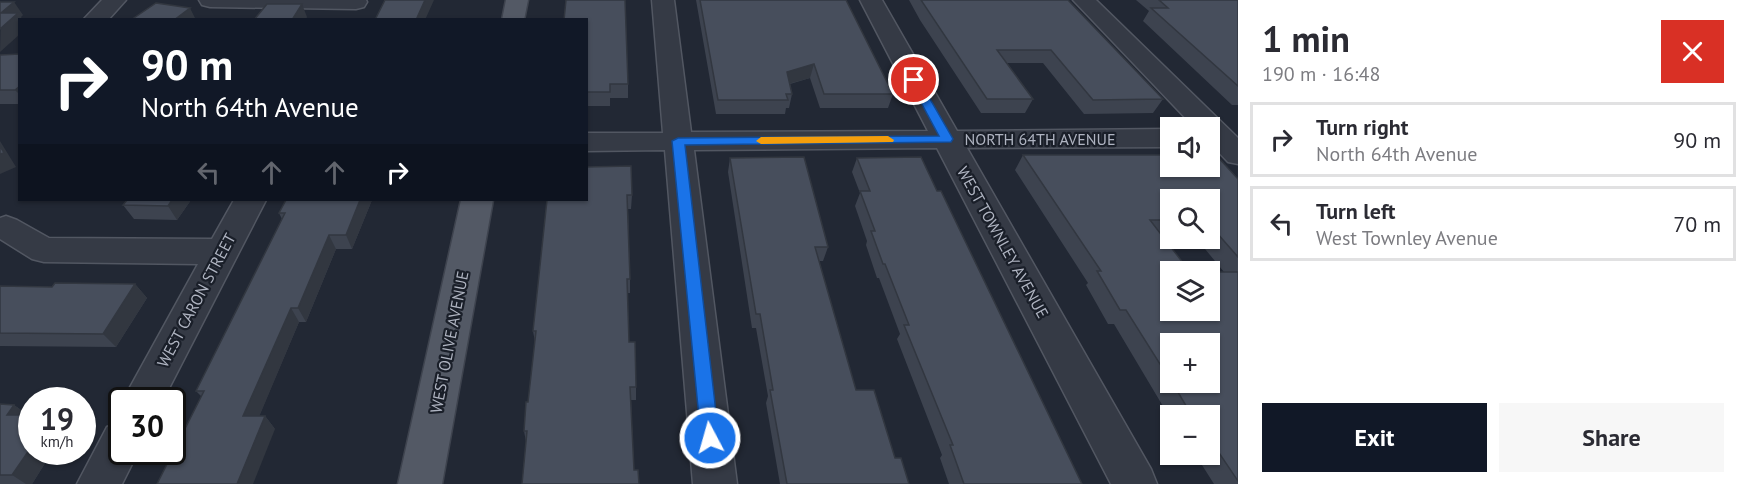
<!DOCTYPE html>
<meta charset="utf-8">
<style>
:root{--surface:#fff;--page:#f7f7f7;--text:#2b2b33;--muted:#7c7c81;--line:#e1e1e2;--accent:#111827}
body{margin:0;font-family:"PT Sans",sans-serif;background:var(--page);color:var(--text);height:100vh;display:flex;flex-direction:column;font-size:22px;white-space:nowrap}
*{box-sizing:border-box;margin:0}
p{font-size:20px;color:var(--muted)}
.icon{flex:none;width:33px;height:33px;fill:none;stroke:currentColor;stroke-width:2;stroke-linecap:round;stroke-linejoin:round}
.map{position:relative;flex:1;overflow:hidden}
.panel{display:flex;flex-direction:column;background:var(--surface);width:510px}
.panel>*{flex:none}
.banner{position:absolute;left:18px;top:18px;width:570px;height:183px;border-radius:0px;box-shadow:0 2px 4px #0004;background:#111827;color:#fff;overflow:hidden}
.buttons{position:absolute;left:1160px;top:117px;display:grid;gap:12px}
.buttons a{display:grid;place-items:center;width:60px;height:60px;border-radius:0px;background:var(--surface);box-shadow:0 2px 4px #0004;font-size:30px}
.speed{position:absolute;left:18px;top:387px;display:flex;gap:12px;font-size:30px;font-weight:700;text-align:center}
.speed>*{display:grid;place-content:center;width:78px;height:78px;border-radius:50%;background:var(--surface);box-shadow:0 2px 4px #0004;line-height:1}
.speed small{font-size:15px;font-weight:400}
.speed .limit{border:3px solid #111;border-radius:9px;background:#fff;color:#111}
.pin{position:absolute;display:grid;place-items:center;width:51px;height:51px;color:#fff;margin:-26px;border:3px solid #fff;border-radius:50%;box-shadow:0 2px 6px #0007}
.me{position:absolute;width:66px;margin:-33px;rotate:354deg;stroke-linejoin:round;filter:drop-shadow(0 0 4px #0008)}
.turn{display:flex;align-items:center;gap:21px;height:126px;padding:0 24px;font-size:27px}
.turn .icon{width:78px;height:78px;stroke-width:2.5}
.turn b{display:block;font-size:42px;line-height:51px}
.lanes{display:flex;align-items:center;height:57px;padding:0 24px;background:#0003;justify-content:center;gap:30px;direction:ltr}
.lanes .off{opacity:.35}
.round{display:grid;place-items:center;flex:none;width:63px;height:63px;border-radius:0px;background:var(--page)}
.headline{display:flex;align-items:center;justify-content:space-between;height:102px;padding:0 24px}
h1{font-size:36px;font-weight:700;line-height:45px}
.cta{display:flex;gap:12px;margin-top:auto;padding:12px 24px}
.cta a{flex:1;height:69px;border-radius:0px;background:var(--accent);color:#fff;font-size:24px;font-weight:700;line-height:69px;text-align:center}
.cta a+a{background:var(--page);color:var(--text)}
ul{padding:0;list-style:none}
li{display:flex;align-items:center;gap:18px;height:75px;margin:0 12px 9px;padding:0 12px;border:3px solid var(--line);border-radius:0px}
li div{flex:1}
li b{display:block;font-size:22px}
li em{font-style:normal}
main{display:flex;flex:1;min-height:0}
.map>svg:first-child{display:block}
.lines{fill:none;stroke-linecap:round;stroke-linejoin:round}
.minor-casing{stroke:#525762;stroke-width:3}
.major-casing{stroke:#3e434e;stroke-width:3}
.minor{fill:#353a45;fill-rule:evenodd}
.major{fill:#535965;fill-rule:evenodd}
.wall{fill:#3d434f;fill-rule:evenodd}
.shaded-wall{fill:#323740}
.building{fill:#474e5c;stroke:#323740;stroke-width:1.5}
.route{fill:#1a73e8;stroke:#114b97;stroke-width:1.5}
.slow{fill:#f59e0b}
.labels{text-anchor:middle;stroke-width:4.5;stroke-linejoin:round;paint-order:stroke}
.street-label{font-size:16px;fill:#afb4c1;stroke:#1a1f29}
</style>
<main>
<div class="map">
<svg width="1238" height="484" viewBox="0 0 1238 484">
<rect width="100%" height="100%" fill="#222834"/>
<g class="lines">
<defs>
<path id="minor" d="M102,0H126L108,20H83Z
M199,0H366L367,2L364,7L356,9L210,7L202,5Z
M652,0H674L691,132L928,131L860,0H882L957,131L1170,129V147L967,148L1151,469L1157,484H1111L937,148L694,150L737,484H693L665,150L586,151V133H663Z
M1073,0H1096L1238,138V164L1228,162L1209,142V128H1195Z
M234,200H266L163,400H123L198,264L44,262L32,259L0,239V218L6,216L17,220L49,238L212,239Z
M122,422V452H138L122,484H77L107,427Z"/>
<path id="major" d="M506,0H528L524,20H502Z
M461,200H493L442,484H398Z"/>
</defs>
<use href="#minor" class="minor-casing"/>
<use href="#major" class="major-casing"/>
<use href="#minor" class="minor"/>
<use href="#major" class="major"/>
</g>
<path class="wall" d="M696,0H846L893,94L888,108H820L810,78L790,84L792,94L789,108H786L785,114H716Z
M909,0H1068L1163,99L1153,113L1084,114L1043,63H1007L1033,99L1025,113H981L920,20Z
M1136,0H1238V105H1232L1143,21L1149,11Z
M586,20L628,84V98H610V106H586Z
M20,54V104H0V55Z
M1023,155L1238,179V484H1214L1195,454H1209V416H1170V418L1114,324H1108L1086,285L1088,283L1015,170ZM1170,200H1209V238H1196L1224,272L1170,310L1161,234H1170ZM1170,344L1209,382H1170Z
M730,158L828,247L823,261H819L856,390L909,484H780L766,403L768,396L756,328H752L728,172Z
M857,158L1082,484H949L940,458L942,455L897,339L900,334L879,278H877L866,245L867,241L855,206L860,193L852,172Z
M632,195L631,209H628L630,279V293H627L629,342L636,387V400H631L634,470L526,442L524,431L528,402L535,342L533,331L547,200Z
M127,200H191L177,220L134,219L123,205Z
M286,200H372L352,249H336L306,322H299L259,416H265L275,429L201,396L196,391L282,219L279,213Z
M135,284L147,298L116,347L0,346V286L52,287Z
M0,404L14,405L28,415L32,452H52L32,484H0Z"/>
<path class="shaded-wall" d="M425,0H434L425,20H416Z
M14,2L23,15L21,17L23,20H20V34L0,52L1,13Z
M302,4L307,17L306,20H292Z
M190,8L196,20H174Z
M814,64L810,78L784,85L787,72Z
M20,86V95L15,90Z
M0,141L16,167L0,174Z
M172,200H191L177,220L168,206Z
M360,200H372L352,249L346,235Z
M329,235L336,249L306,322L298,308Z
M135,284L147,298L116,347L103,334Z
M291,308L299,322L254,429L243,416Z
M14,405L31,417L7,415Z
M265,416L275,429L253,484H237Z
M32,446V452H52L32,484H26L12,475Z"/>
<path class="building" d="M385,0H425L416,20H375Z
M566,0H625L628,84H610V92H586V20H564Z
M700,0H846L893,94H824L814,64L787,72L792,94H786L788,100H718Z
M921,0H1068L1163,99L1093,100L1051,50H997L1033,99H987Z
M1159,0H1238V86L1151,8H1168Z
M0,2H14L1,13H18L0,29Z
M156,3L190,8L174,20H131Z
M267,4H302L292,20H254Z
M20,54V86L15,90H0V55Z
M0,146L4,153L0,154Z
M1023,155H1170V166H1209V155H1216L1238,179V257L1209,224V200H1170V220H1150L1190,272H1170V310H1209V272H1238V481L1209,438V416H1192L1172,382H1209V344H1170V380L1126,310H1120L1097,271H1101Z
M804,157L828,247H815L856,390H874L895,458H901L909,484H787L770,390H773L760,314H756L730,158Z
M921,157L937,191H941L1082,484H964L950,445H953L904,325H909L885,264H883L871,231H875L860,191H870L857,158Z
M631,166L632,195H627L630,279H627L629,342H635L636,387H630L634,470H638L639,484H522L527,431H524L526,402H528L536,331H533L547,200H586V167Z
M127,200H172L168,206L123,205Z
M286,200H360L346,235H329L298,308H291L243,416H265L237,484H157L204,391H196L285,213H279Z
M55,283L135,284L103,334L0,333V286L52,287Z
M0,404L14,405L7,415H32V446L12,475H0Z"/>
<path class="route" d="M914,76L919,80L953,139L951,142L685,145L719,438L716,444L710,446L704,444L701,438L672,141L678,138L939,136L909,80Z"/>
<path class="slow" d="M888,136L894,140L893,142L761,144L756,141L761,137Z"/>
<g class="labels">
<g class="street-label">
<text x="1040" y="145">NORTH 64TH AVENUE</text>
<text transform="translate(1003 242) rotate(61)" y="6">WEST TOWNLEY AVENUE</text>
<text transform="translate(196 300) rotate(-62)" y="6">WEST CARON STREET</text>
<text transform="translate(449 342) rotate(-79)" y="6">WEST OLIVE AVENUE</text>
</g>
</g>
</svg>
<div class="buttons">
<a><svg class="icon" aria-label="sound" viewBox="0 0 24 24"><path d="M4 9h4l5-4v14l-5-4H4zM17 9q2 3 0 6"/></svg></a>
<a><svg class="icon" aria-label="search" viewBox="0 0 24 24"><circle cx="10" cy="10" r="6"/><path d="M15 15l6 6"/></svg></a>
<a><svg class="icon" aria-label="layers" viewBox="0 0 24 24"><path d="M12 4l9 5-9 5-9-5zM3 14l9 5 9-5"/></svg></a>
<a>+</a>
<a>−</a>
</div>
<div class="speed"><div>19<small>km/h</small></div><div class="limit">30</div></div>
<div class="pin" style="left:914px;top:80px;background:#d93025"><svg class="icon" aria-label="arrive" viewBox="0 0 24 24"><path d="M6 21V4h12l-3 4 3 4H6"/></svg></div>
<svg class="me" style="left:710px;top:438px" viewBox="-20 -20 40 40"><circle r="17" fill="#1a73e8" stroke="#fff" stroke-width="3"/><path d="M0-11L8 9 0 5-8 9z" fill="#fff"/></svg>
<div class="banner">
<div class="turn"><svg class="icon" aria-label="right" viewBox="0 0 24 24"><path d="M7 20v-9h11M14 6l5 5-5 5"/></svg><div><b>90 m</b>North 64th Avenue</div></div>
<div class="lanes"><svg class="icon off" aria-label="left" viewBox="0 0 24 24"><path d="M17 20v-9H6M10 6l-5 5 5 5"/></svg><svg class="icon off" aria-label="ahead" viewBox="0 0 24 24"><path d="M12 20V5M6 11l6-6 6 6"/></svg><svg class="icon off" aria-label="ahead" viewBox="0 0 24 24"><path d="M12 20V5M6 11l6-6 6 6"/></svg><svg class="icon" aria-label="right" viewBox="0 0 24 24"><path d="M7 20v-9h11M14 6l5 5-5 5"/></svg></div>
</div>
</div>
<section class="panel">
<div class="headline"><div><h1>1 min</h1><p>190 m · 16:48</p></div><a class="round" style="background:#d93025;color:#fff"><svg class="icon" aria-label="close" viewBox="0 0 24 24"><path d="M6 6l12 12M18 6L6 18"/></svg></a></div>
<ul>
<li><svg class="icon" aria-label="right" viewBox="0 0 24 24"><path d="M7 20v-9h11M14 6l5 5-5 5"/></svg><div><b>Turn right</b><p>North 64th Avenue</p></div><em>90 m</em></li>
<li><svg class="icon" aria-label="left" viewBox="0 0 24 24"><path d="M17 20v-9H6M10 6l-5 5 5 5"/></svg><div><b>Turn left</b><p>West Townley Avenue</p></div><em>70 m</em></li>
</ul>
<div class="cta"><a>Exit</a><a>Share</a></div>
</section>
</main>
